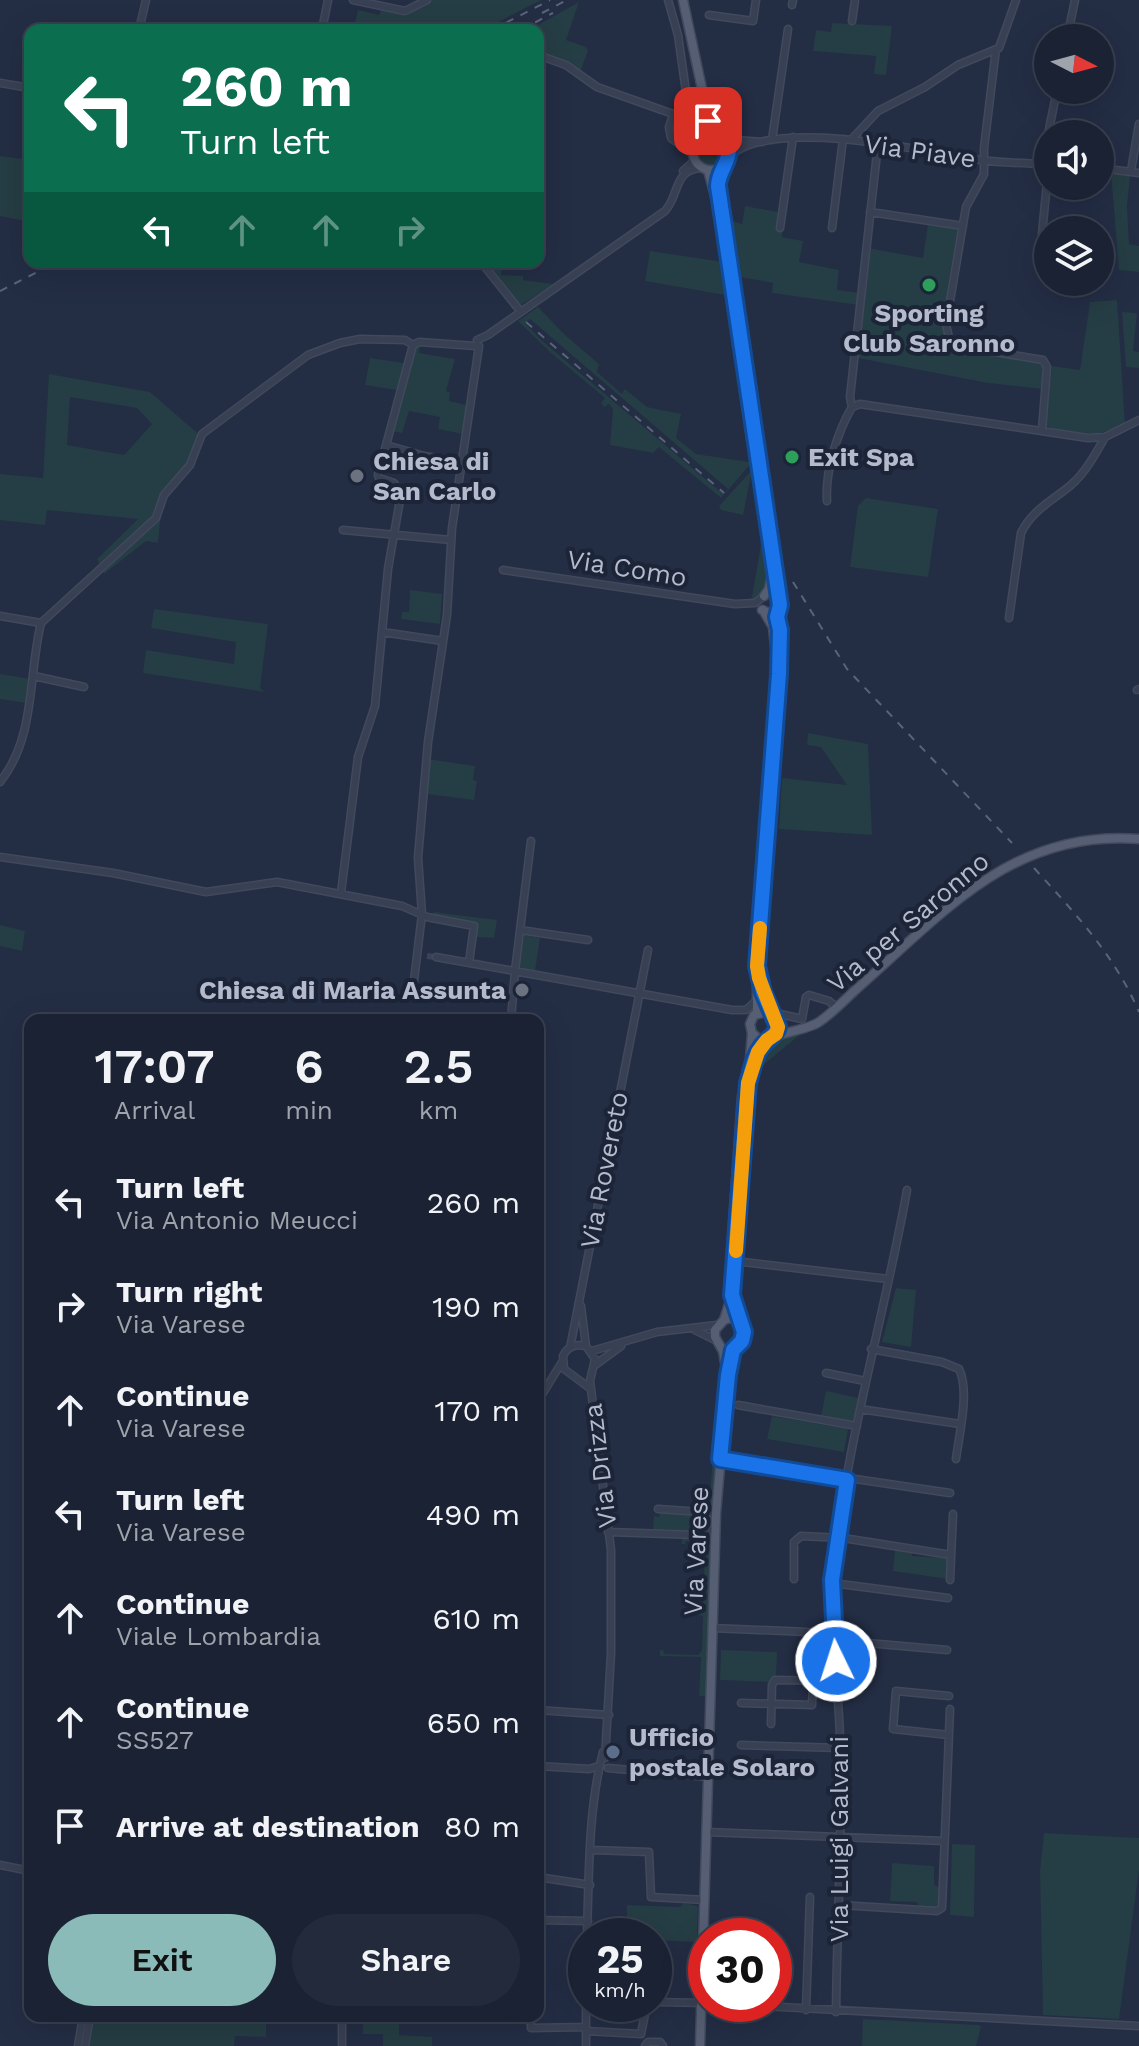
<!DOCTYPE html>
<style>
:root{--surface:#1a2233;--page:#232a3b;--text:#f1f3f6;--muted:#9fa4ac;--line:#383f4e;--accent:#8bbbb9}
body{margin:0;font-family:"Work Sans",sans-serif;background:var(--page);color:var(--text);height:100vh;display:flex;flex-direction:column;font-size:30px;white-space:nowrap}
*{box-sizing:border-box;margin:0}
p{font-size:26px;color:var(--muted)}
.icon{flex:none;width:44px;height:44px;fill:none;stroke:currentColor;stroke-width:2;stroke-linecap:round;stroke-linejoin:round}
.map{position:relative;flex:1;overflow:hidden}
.details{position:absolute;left:24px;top:1014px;width:520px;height:1008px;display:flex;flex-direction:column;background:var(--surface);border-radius:16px;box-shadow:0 8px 32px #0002,0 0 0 2px var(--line)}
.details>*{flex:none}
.guide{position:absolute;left:24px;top:24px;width:520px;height:244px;border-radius:16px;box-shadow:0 8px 32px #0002,0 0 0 2px var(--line);background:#0b6e4f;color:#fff;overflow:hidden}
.needle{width:52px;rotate:96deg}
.controls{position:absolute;left:1034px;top:24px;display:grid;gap:16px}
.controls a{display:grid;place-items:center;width:80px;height:80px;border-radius:50%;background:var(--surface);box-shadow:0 8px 32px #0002,0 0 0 2px var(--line);font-size:40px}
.speed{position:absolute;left:568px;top:1918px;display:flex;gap:16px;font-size:40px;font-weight:700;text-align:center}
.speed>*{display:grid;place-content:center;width:104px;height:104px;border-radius:50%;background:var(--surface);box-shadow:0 8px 32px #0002,0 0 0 2px var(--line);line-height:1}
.speed small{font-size:20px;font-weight:400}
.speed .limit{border:12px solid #d22;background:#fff;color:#111}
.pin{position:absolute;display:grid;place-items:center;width:68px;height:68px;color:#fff;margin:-34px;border-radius:16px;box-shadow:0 4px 12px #0006}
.me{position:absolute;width:88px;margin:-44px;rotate:356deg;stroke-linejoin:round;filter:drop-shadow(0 0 6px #0008)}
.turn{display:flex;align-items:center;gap:28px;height:168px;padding:0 24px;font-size:36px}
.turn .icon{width:104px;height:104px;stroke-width:2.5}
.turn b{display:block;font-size:56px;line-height:68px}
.lanes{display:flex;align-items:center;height:76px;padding:0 24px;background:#0003;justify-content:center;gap:40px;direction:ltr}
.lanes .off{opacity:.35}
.eta{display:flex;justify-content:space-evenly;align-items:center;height:136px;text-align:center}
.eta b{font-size:48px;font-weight:600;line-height:56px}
.button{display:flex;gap:16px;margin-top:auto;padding:16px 24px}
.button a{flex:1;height:92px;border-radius:48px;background:var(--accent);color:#111;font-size:32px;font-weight:600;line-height:92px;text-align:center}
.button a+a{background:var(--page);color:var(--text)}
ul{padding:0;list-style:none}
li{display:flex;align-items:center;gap:24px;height:104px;padding:0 24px}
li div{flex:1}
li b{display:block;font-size:30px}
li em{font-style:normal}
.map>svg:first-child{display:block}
.green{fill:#253d44;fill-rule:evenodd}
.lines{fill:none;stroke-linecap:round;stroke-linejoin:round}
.minor-tunnel{stroke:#394259;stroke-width:6;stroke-dasharray:6 3;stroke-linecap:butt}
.minor-casing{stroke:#41495c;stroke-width:9}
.major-casing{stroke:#41495c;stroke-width:11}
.minor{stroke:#384053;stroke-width:6}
.major{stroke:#565e73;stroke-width:8}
.rail{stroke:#59637a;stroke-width:2;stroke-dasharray:8 8;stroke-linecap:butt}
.route-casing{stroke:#114b97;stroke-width:20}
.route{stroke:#1a73e8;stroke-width:14}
.slow{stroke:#f59e0b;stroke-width:14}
.leisure-dot{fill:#2e9e5b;stroke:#1c2438;stroke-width:3}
.worship-dot{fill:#6b7280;stroke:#1c2438;stroke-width:3}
.service-dot{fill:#5c6f8a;stroke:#1c2438;stroke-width:3}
.labels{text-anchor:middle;stroke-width:8;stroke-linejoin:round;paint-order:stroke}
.street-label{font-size:26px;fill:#b5bbcd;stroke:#1c2438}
.poi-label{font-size:26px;font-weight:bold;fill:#b5bbcd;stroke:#1c2438;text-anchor:start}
</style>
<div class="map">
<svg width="1139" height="2046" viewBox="0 0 1139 2046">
<rect width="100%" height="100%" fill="#232d44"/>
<path class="green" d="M432,0H541L483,30H367L368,26L355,23L358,10L379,15L381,10L409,14Z
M579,2L566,40L586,47L588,51L580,72L560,59L538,52V30H529Z
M832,23L892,26L886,75L874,74L876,56L813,51L816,30L831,32Z
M698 152a13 13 0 1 1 26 0a13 13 0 1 1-26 0Z
M0,156L30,160V222L0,216Z
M1111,173L1130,176L1127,206L1129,244L1139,246V272L1119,270Z
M745,206L784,213L782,237L803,241L799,262L839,270L837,290L860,293L859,305L772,293L773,283L740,277L732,221L742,224Z
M928,224L958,229C954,255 940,313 945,336C947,342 952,345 958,348L1039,362L1043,366L1042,389L988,383L858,358L868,248L923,258Z
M650,251L724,262L754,460L721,498L659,447L653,453L610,445L613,409L609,404L604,407L601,403L605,398L551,353L518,321L538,307L564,334L599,364L597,372L622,394L625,389L647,407L681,414L676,438L696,454L749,462L725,295L645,281ZM530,319L728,489L723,494L540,339L525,323Z
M485,262L502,264L501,275L523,276V280L554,284L521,305Z
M1117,300L1125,425L1097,434L1045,429L1052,366L1080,370L1090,302Z
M1122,312L1137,313L1133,351L1139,352V368L1126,367Z
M420,344L419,353L455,359L446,391L450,392L449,401L467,405L463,434L438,429L440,417L409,411L402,433L392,431L415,347Z
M370,358L404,363L397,390L365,385Z
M49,374L150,392L202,437C197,477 187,465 170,492C160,507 160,525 158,543L146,541L104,574L97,559L138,519L47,510L45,525L0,520V474L43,478ZM70,397L137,408L152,424L124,455L67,445Z
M752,470L743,515L721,510L719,506Z
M866,498L938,509L928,577L850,567L858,506Z
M764,527C766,536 766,544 766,553C766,576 775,589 748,602L752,597Z
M410,590L442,594L440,624L401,619L402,612H409Z
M154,609L268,624L260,688L265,692L143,673L146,650L234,664L236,642L151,628Z
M0,674L31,679L27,703L0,699Z
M808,733L868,744L872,835L779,829L782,778L847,785L821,747L807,745Z
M428,759L475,766L473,780L477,781L474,800L426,794Z
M434,912L497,920L494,938L476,937L477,926L433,917Z
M0,925L25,931L22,951L0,946Z
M524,935L540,938L535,971L519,968Z
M802,1033L756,1071C764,1042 773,1037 802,1033Z
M896,1288L916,1290L911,1347L882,1342Z
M721,1353L724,1362V1381L714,1509L711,1512L705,1510L704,1508L709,1507Z
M826,1391L859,1398L855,1418L850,1422L821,1416Z
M772,1416L848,1429L844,1452L767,1439Z
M660,1512L706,1514L710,1517V1528L701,1532L653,1530L654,1516L659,1517Z
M682,1539L705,1540L710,1547L706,1696H699L701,1657L660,1656V1650H663L664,1654L698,1655L702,1651L703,1616L699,1615V1612L703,1611L705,1545L701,1544V1541H686L685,1544H682Z
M895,1550L912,1553V1556L945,1558L949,1561L948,1579L893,1571Z
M721,1650L777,1652L776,1677L769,1682L720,1680Z
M1044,1833L1139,1838V1870L1119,2019L1043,2015L1040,1870Z
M952,1844L975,1845L974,1917L950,1915Z
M892,1863L934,1866V1885L941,1888L940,1905L938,1908L919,1907L917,1902L890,1901Z
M684,1903L697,1906L698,1909L697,1942L654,1940V1936H627V1905L680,1907Z
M94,2016H266V2037L235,2036L234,2046H89Z
M863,2019L979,2025L981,2027L976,2046H862Z
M363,2022L399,2023V2035L432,2037V2046H383V2034H363Z"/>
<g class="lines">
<path class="minor-tunnel" d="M427,956L436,957"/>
<defs>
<path id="minor" d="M353,0L405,11L427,0
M792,5L793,0
M709,15L753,21L756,0
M852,21L855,0
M139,30L146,0
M322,30L328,0
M1067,38L1075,0
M996,49L984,148V174L966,207L946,324L949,338L959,346L1043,360L1047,367L1042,430
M538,55L566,65L597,87L690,120L678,35L668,0
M0,83L30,88
M673,115L669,127L671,138L693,154
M724,139L762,142
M772,140L788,29
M851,140L878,111L925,87L958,65L999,48L1016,0
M679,144L695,143
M727,159C767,114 925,152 980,160C1002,163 1025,163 1048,164
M1042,164L1057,90
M1100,168L1139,173
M683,171L695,160
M1131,171L1139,124
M870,212L963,226
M780,228L793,137
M832,228L843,139
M1042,234L1048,172
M481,262L521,312
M477,340L488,335L665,211C680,195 673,169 702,168
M852,407L860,404L1088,438L1105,437L1139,420
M386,445L424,456L461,462
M827,501C825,471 837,433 852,407L850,397L878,144
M343,530L451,540
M503,570L735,604L755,603L764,596
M0,616L41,623
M1009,618L1021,533C1032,510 1052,501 1071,485C1086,472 1096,453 1105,437
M41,623L156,518L164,495L190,465L202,434L308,355L340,343L360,339L405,340L413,345L419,342L476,346
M382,632L443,641
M34,676L84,687
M1137,690L1139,689
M0,782C36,737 28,676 41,623
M0,857L113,873L206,892L277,882L402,906L427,917L474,926L469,963
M341,893L358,757L375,706L388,569L401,494L394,483L379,478L378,475L413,345
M520,930L588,940
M436,957L732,1010H746L756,1001
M413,989L422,914L418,858L428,742L447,615L452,528L479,346
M780,1014L802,1019L806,997L809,995L829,1001L836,1007
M511,1020L515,971L531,841
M735,1261L888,1279
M730,1293L728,1284L741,1096L748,1083
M581,1306L586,1346
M695,1330L717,1341
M570,1348L648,950
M871,1349L942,1362L959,1369C970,1391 959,1435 956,1459
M592,1351L657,1332L717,1325
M595,1365L621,1346
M826,1373L865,1381
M591,1389L564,1369L563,1356C568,1346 575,1344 586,1346L595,1359L590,1381L611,1550V1653L605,1758
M538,1401L562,1362
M738,1405L857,1426
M860,1409L960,1424
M720,1459L950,1493
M658,1509L716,1513
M608,1532L697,1535L715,1529
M794,1579V1542L801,1536L843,1538L951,1555
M950,1580L953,1514
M832,1583L948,1598
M712,1628L808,1632
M834,1640L947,1650
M741,1703L812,1705L813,1681
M538,1710L609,1715
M771,1724L772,1685L775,1680L837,1681
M949,1735L893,1729L896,1691L949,1696
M741,1745L841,1748
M538,1766L589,1769L599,1766
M608,1768L708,1777
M538,1811L542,1766
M706,1832L944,1841
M592,1850L649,1852L651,1897L705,1900
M0,1865L30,1871
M538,1877L590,1885
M840,1905L937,1911L942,1908L950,1709
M538,1920L588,1921
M587,1935L619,1936
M587,1936C589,1876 588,1809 603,1752
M538,1947L539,1920
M538,1957L540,1960V1994H538
M586,1978V2046
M654,2002L706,2003
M722,2004L1139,2026
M806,2010L810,1897
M836,2012C837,1921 843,1830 840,1739C839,1686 828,1630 833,1576C845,1445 884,1319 907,1190
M342,2016V2046
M530,2016L531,2028L586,2027
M467,2018L517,2016
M586,2031L641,2034L647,2004
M78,2046L83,2016
M85,2046L90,2016
M645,2046L648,2042H660L663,2046"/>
<path id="major" d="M683,0L708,117L718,135
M700,101L702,137
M693 152a18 18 0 1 1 36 0a18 18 0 1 1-36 0Z
M723,166L718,182L722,226L767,518L772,573L769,589L764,596
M708,170L715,196
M762,610L772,614L780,607L776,568
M763,610L773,627L775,646
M761,986L773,1014
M757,1013V966L779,674L780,630L777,617L778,610
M752,1033L759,1039L767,1040C782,1032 810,1029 819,1022C834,1012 847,997 861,985C946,910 1015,829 1139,839
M753,1067L758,1052L767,1040
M724,1320L732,1295L752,1033L750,1024L754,1015L767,1012L775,1017L778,1027L774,1036
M726,1368L723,1351L715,1337V1330L724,1320L730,1318L739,1322
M700,2046L716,1513L728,1375L733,1350L742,1341L744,1332L732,1295"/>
</defs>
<use href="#minor" class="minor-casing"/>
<use href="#major" class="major-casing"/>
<use href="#minor" class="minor"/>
<use href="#major" class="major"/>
<path class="rail" d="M542,13L567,0
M492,30L550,0
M521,30L553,13
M0,291L57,262
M526,322L724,493
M793,582L847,669L1012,843
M1034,868C1075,913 1115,956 1139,1012"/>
</g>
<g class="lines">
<defs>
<path id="route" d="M708,121L729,149C729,163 718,172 718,186L780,605L777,617L780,630L779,674L757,966L763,992L778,1027C775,1037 768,1038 762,1046C753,1057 752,1071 748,1083L732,1295L744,1332L742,1341L733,1350L728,1375L720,1459L847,1480L832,1580L836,1661"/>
</defs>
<use href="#route" class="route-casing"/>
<use href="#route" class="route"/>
<path class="slow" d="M736,1251L748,1083L758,1052L767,1040L776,1034L778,1027L759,978L757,966L760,928"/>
</g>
<g class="leisure-dot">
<circle cx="929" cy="285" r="8"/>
<circle cx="792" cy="457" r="8"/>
</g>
<g class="worship-dot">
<circle cx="357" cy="476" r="8"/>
<circle cx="522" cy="990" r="8"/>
</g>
<circle class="service-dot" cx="613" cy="1752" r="8"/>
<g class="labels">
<g class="street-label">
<text transform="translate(920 151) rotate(8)" y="9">Via Piave</text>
<text transform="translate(627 568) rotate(9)" y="9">Via Como</text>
<text transform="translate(908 922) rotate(-40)" y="9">Via per Saronno</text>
<text transform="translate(604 1170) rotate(-79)" y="9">Via Rovereto</text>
<text transform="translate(600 1466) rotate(-97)" y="9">Via Drizza</text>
<text transform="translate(696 1551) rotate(-87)" y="9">Via Varese</text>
<text transform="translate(839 1839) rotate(-90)" y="9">Via Luigi Galvani</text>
</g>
<g class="poi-label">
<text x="929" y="322" text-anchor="middle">Sporting<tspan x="929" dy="30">Club Saronno</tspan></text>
<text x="808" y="466">Exit Spa</text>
<text x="373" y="470">Chiesa di<tspan x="373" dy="30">San Carlo</tspan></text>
<text x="506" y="999" text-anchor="end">Chiesa di Maria Assunta</text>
<text x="629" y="1746">Ufficio<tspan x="629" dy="30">postale Solaro</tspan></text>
</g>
</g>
</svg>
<div class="controls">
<a><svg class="needle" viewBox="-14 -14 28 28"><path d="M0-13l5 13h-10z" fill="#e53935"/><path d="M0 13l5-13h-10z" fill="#9fa4ac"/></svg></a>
<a><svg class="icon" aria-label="sound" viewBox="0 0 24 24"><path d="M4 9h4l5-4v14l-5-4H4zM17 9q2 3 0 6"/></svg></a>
<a><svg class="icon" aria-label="layers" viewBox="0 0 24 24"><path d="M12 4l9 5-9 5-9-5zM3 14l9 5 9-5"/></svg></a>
</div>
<div class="speed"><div>25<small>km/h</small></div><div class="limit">30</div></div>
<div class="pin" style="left:708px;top:121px;background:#d93025"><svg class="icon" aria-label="arrive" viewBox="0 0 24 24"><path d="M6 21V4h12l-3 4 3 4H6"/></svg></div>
<svg class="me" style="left:836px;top:1661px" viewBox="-20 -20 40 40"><circle r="17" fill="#1a73e8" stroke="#fff" stroke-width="3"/><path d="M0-11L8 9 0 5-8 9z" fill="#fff"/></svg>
<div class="guide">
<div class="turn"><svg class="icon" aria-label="left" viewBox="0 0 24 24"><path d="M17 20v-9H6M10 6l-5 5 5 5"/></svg><div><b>260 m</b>Turn left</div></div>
<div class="lanes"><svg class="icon" aria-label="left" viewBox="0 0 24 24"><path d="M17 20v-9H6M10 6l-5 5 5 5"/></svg><svg class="icon off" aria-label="ahead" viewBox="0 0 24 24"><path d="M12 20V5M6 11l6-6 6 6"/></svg><svg class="icon off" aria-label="ahead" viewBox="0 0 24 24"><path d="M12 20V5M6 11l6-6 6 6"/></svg><svg class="icon off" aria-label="right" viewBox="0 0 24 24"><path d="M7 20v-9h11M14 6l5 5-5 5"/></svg></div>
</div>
<section class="details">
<div class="eta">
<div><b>17:07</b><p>Arrival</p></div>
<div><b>6</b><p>min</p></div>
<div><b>2.5</b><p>km</p></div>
</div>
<ul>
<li><svg class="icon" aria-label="left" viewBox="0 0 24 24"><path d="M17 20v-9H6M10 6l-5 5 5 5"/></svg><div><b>Turn left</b><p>Via Antonio Meucci</p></div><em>260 m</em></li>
<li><svg class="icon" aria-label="right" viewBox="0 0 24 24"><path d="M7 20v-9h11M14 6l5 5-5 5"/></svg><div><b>Turn right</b><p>Via Varese</p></div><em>190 m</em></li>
<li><svg class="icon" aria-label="ahead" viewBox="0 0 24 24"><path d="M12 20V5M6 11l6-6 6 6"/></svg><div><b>Continue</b><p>Via Varese</p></div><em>170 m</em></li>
<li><svg class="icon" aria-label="left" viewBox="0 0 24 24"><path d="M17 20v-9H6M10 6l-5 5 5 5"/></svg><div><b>Turn left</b><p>Via Varese</p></div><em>490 m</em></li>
<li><svg class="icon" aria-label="ahead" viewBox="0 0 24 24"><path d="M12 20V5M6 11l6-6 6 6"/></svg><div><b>Continue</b><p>Viale Lombardia</p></div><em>610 m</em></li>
<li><svg class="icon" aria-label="ahead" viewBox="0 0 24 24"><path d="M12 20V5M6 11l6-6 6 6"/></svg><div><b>Continue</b><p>SS527</p></div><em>650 m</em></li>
<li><svg class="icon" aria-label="arrive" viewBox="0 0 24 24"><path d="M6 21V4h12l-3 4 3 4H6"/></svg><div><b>Arrive at destination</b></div><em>80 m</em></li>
</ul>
<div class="button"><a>Exit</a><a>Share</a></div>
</section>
</div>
